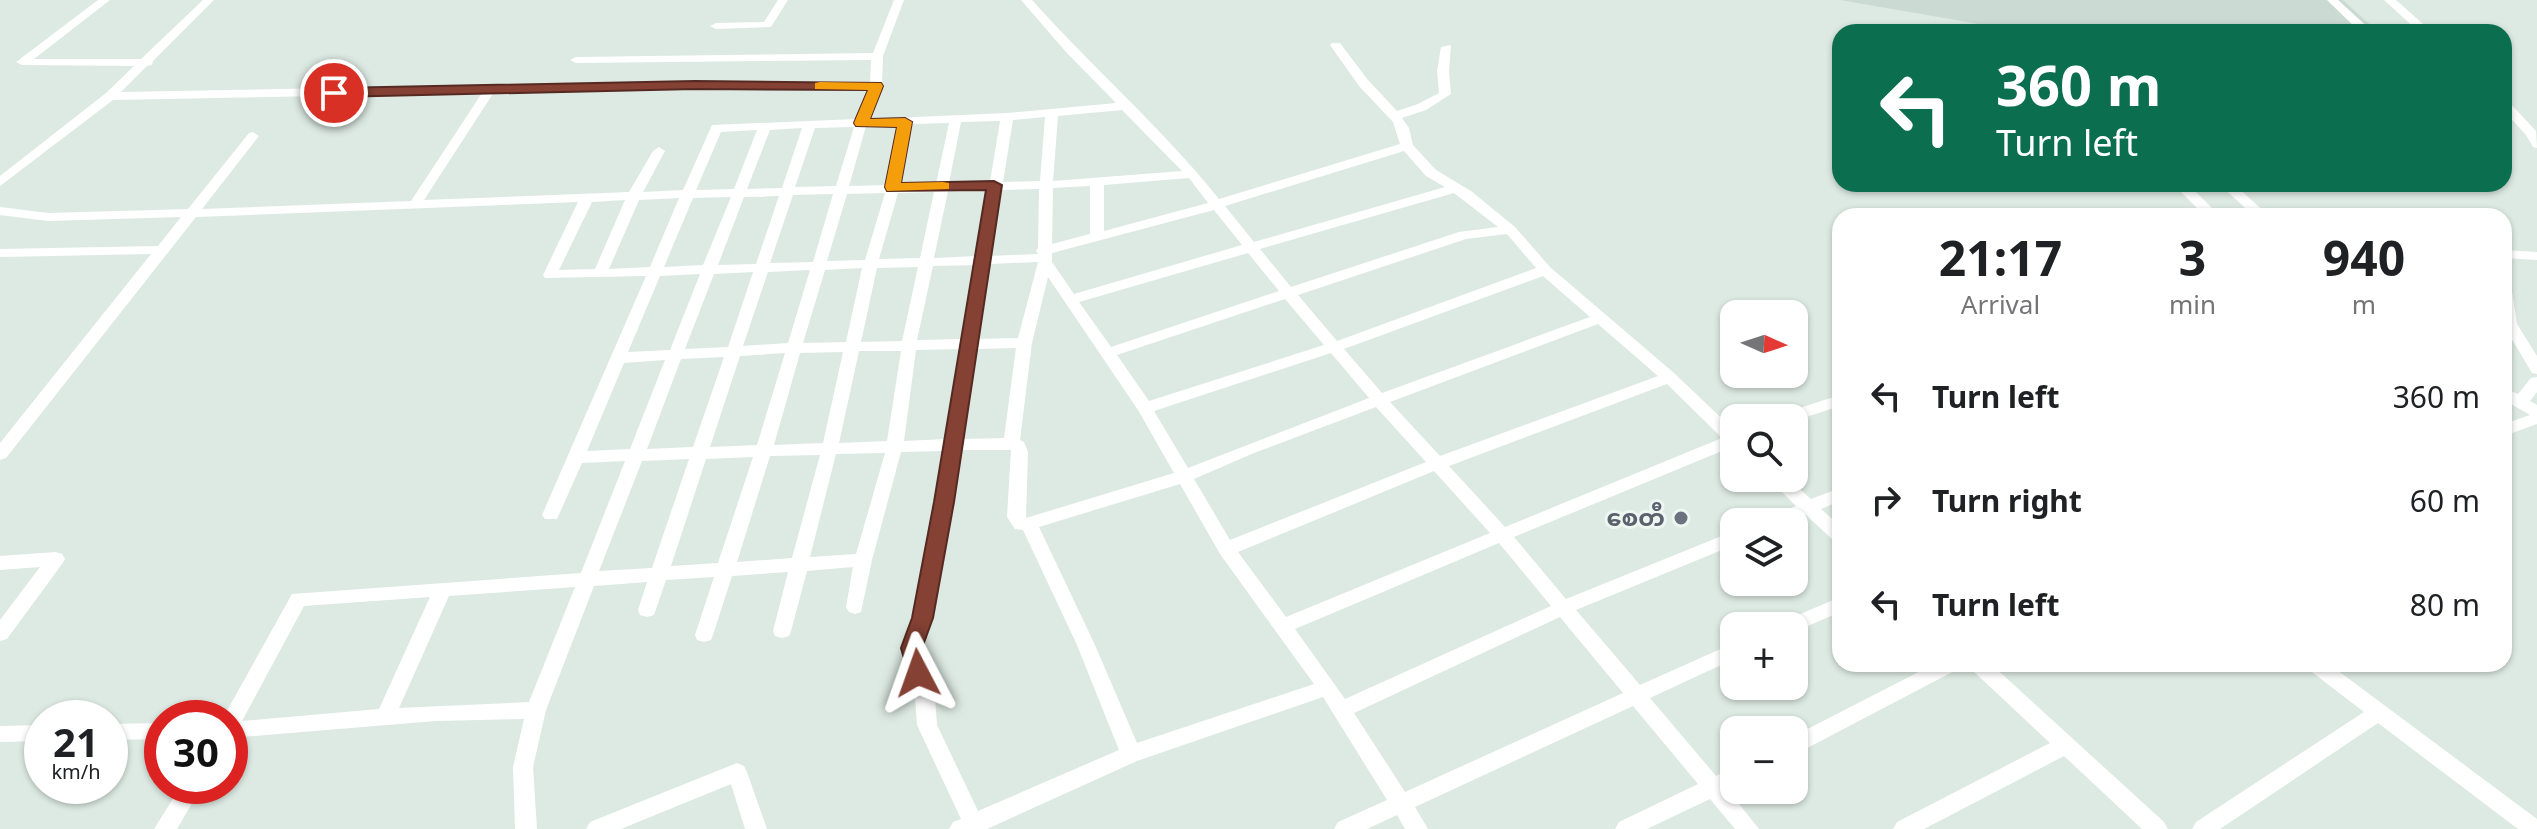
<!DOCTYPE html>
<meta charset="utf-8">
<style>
:root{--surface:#fff;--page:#f6f6f6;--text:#202124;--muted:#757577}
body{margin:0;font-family:"Noto Sans","Noto Sans Myanmar",sans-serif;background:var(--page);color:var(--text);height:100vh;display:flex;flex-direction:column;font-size:30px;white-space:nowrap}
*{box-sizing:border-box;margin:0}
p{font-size:26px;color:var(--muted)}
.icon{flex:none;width:44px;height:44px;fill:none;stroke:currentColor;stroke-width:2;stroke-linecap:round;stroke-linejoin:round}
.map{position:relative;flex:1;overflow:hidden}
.details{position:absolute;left:1832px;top:208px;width:680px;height:464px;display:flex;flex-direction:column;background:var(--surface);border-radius:24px;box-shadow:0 2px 6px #0004}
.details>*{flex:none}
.banner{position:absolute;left:1832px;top:24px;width:680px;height:168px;border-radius:24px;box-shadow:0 2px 6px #0004;background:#0b6e4f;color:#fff;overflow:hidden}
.needle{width:52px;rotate:93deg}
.fabs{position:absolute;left:1720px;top:300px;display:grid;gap:16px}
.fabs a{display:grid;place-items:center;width:88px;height:88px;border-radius:16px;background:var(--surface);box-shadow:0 2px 6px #0004;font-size:40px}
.speed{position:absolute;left:24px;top:700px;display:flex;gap:16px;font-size:40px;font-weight:700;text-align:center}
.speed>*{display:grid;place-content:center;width:104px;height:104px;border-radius:50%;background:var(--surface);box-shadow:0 2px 6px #0004;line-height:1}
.speed small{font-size:20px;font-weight:400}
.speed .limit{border:12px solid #d22;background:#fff;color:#111}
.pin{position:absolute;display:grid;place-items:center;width:68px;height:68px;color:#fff;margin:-34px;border:4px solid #fff;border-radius:50%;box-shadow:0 2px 8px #0007}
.me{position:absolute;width:88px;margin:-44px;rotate:356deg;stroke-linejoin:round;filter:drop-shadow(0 0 6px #0008)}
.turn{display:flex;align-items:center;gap:28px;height:168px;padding:0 32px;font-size:36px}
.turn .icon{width:104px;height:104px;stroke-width:2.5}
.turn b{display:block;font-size:56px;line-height:68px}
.eta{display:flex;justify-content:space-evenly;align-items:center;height:136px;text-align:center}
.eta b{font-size:48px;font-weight:700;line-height:56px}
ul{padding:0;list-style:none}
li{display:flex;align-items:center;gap:24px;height:104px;padding:0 32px}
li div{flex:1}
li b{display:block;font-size:30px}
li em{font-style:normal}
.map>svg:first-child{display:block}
.built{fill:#cbdad2}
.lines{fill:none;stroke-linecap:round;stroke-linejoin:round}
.minor{fill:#fff;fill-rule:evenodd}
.route{fill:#844134;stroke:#562a22;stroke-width:2}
.slow{fill:#f59e0b}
.worship-dot{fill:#6b7280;stroke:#edf7f1;stroke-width:3}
.labels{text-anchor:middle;stroke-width:6;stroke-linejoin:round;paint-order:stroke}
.worship-label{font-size:24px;font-weight:bold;fill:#5b616d;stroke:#edf7f1;text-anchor:end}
</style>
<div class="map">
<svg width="2537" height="829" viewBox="0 0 2537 829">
<rect width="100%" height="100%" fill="#ddeae3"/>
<path class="built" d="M1840,0H2343L2378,32H2025Z"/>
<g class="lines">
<path class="minor" d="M98,0H110L34,59H141L203,0H214L153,61L152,65L147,66L121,92L695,81L870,82L871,60L576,63L570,60L576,57L873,53L894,0H904L883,56L882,86L869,119L1007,113L1116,103L1066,52L1021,0H1032C1093,68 1162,128 1219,199L1400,144L1393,122L1359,86L1330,45L1332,43H1340L1368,80L1397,111L1418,104L1439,93L1437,71L1441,47L1451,45L1449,71L1451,94L1426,110L1402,118L1409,128L1413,145L1436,170L1471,191L1515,227L1550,267L1674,373L1734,430V446L1514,537L1566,599L1734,531V545L1576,610L1640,685L1734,643V659L1650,698L1716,776L1734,768V787L1728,790L1759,829H1735L1710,799L1647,829H1615L1619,822L1698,784L1633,706L1415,807L1428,829H1405L1397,815L1367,829H1334L1338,822L1387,800L1323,697L1137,761L987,829H949L953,822L961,819L917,725L915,697L902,648L914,618L944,451L901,452L872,560L861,612L855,614L849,612L846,607L853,567L807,571L791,631L789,636L782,638L775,636L773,631L788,572L732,576L713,635L711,640L704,642L697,640L695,635L714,577L666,580L654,615L647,617L640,615L638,610L647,582L594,586L546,710L533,767L537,829H515L513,767L524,719L436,721L230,738V718H223L292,594L581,573L625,461L582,463L557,519H545L542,515L646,276L545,278L543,275L578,202L196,217L6,458L0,460V443L151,254L0,257V249L158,246L181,217L48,221L0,215V207L48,213L188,209L249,133L253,132L259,136L202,209L411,201L482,93L113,100L0,186V176L106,93L134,66L22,65L16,62ZM695,89L869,90L856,119L712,125L683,190L643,192L665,151L659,147L653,151L629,192L424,200L494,92ZM1122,110L1182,171L1053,181L1058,116ZM1045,117L1040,181L1003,182L1013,120ZM1000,121L990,182L949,183L961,122ZM949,123L936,184L900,185L911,124ZM898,125L887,185L849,186L866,126ZM854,127L836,186L795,187L815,128ZM802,128L782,188L747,189L770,130ZM757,130L734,189L696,190L721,132ZM1404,151L1426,176L1445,187L1254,242L1225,206ZM1189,178L1208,203L1104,231V185ZM1090,186V234L1052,244L1053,188ZM1039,189L1038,248L1036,251L1038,254L991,256L1002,190ZM988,190L977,256L934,258L948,191ZM934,192L920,258L879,259L898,193ZM885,193L865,260L827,261L847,194ZM1454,193L1498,227L1459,232L1291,287L1260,249ZM833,194L813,262L770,263L793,195ZM779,196L756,264L718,265L744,197ZM731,197L703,265L664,267L693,198ZM679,198L650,267L609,269L639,200ZM625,200L595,269L559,270L592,202ZM1214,210L1242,245L1074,294L1052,262V253ZM1507,234L1536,268L1337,341L1298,295L1466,239ZM1248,253L1279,291L1111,347L1079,302ZM1038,262L1018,338L978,339L990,264ZM976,265L963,339L917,340L933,266ZM918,267L902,341L861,342L877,268ZM862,268L846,342L803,343L825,270ZM810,270L788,343L743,346L768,272ZM753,272L728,347L685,349L714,274ZM700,274L670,350L628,352L660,276ZM1543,276L1590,317L1382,393L1344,349ZM1048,277L1138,410L1174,473L1026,518L1028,452L1024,442L1020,440L1032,343ZM1285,299L1324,345L1149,401L1117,355ZM1598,324L1658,376L1440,456L1390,402ZM1016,348L1004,438L962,439L977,349ZM961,349L946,439L904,441L916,350ZM859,351H901L887,441L839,443ZM843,352L823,443L774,445L800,353ZM785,353L757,445L710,447L740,356ZM1331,353L1369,398L1188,468L1154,411ZM724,357L693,447L647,449L681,359ZM665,360L630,449L587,451L624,363ZM1667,384L1722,438L1505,527L1449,466ZM1376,407L1426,462L1230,540L1194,479L1254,453ZM961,450H1011L1007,517L1015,529L1023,530L1077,645L1119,750L978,811L937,725L935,697L920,648L932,618ZM885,453L856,554L810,557L836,454ZM820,455L792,558L737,562L770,456ZM753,457L718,563L671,566L706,459ZM689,459L652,568L599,571L642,461ZM1434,471L1490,533L1286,617L1238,552ZM1180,484L1220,554L1314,684L1137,743L1095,645L1039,527ZM1499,543L1551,606L1345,699L1295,629ZM575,587L529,702L399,708L449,596ZM430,597L379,709L242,721L304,606ZM1560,617L1623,693L1405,792L1354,713Z
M778,0H788L771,27L716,29L710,26L716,23L764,22Z
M2327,0H2338L2373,32H2360Z
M2384,0H2396L2432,32H2419Z
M2504,100L2508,101L2536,131L2537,148L2533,147L2526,135L2504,111Z
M2173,184H2188L2220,216H2205Z
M2219,184H2234L2269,216H2254Z
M2018,211L2032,213L2034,216H2012L2013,212Z
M2504,250L2537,252V260L2504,258Z
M2504,281L2511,285L2517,324L2537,356V374L2532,373L2504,326Z
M2537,377V392L2530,401L2537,405V424L2504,436V424L2530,415L2504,400V388L2518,394L2531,378Z
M1840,395V406L1794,421V418H1779L1781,414Z
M1768,478H1787L1811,499L1840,488V501L1821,509L1840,526V543L1834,541L1806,515L1790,522H1764L1767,517L1796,506Z
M56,552L62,554L65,559L62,564L7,639L0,641V620L40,567L0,570V556Z
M1840,597V612L1794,632V626H1782L1784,621Z
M1934,664H1961L1958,669L1794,755V736Z
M1968,664H1991L2164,822L2168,829H2142L2064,756L1924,829H1893L1897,822L2050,743L1971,669Z
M2305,664H2329L2537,819V829H2518L2378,723L2220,829H2192L2196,822L2364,712L2308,669Z
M162,723V739L110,740V724Z
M42,725V741L0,742V726Z
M737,763L744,766L747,772L767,829H745L731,784L621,829H586L590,822Z
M181,786H202L177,829H154Z"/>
</g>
<path class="route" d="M695,81L881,83L883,86L870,119L905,118L912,122L901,183L994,181L1002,185L954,502L933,618L922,648L929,673L926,679L918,682L910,679L901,648L912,618L934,502L986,190L887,191L885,187L897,127L856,126L854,123L868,90L695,89L334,97L327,93L334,88Z"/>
<path class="slow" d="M820,82L881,83L883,86L870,119L905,118L912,122L901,183L943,182L949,183V189L887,191L885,187L897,127L856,126L854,123L868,90L815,89V83Z"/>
<circle class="worship-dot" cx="1681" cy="518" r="8"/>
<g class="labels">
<g class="worship-label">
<text x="1665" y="526">စေတီ</text>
</g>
</g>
</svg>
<div class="fabs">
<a><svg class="needle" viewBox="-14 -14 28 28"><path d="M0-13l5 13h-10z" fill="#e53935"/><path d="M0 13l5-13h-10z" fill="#757577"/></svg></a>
<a><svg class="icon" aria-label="search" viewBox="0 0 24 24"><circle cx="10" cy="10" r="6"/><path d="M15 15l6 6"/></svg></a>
<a><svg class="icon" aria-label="layers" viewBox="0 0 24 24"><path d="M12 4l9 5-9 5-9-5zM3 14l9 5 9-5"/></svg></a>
<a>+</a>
<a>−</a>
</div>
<div class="speed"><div>21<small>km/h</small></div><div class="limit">30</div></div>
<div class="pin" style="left:334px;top:93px;background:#d93025"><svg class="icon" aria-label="arrive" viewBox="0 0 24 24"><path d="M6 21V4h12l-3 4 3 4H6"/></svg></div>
<svg class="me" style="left:918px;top:673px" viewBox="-20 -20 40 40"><path d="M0-17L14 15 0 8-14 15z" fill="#844134" stroke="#fff" stroke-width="4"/></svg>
<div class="banner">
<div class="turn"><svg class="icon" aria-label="left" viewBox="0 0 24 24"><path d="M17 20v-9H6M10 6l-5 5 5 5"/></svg><div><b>360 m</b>Turn left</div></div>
</div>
<section class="details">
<div class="eta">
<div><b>21:17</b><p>Arrival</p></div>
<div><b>3</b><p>min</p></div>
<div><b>940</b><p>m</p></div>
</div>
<ul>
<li><svg class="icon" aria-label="left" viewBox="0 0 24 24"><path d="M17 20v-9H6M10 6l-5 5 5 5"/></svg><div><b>Turn left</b></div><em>360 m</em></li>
<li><svg class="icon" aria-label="right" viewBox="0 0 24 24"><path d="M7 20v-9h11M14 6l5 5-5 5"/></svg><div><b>Turn right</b></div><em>60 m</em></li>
<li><svg class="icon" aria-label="left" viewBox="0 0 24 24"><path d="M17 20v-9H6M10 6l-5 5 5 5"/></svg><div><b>Turn left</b></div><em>80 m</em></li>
</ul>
</section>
</div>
